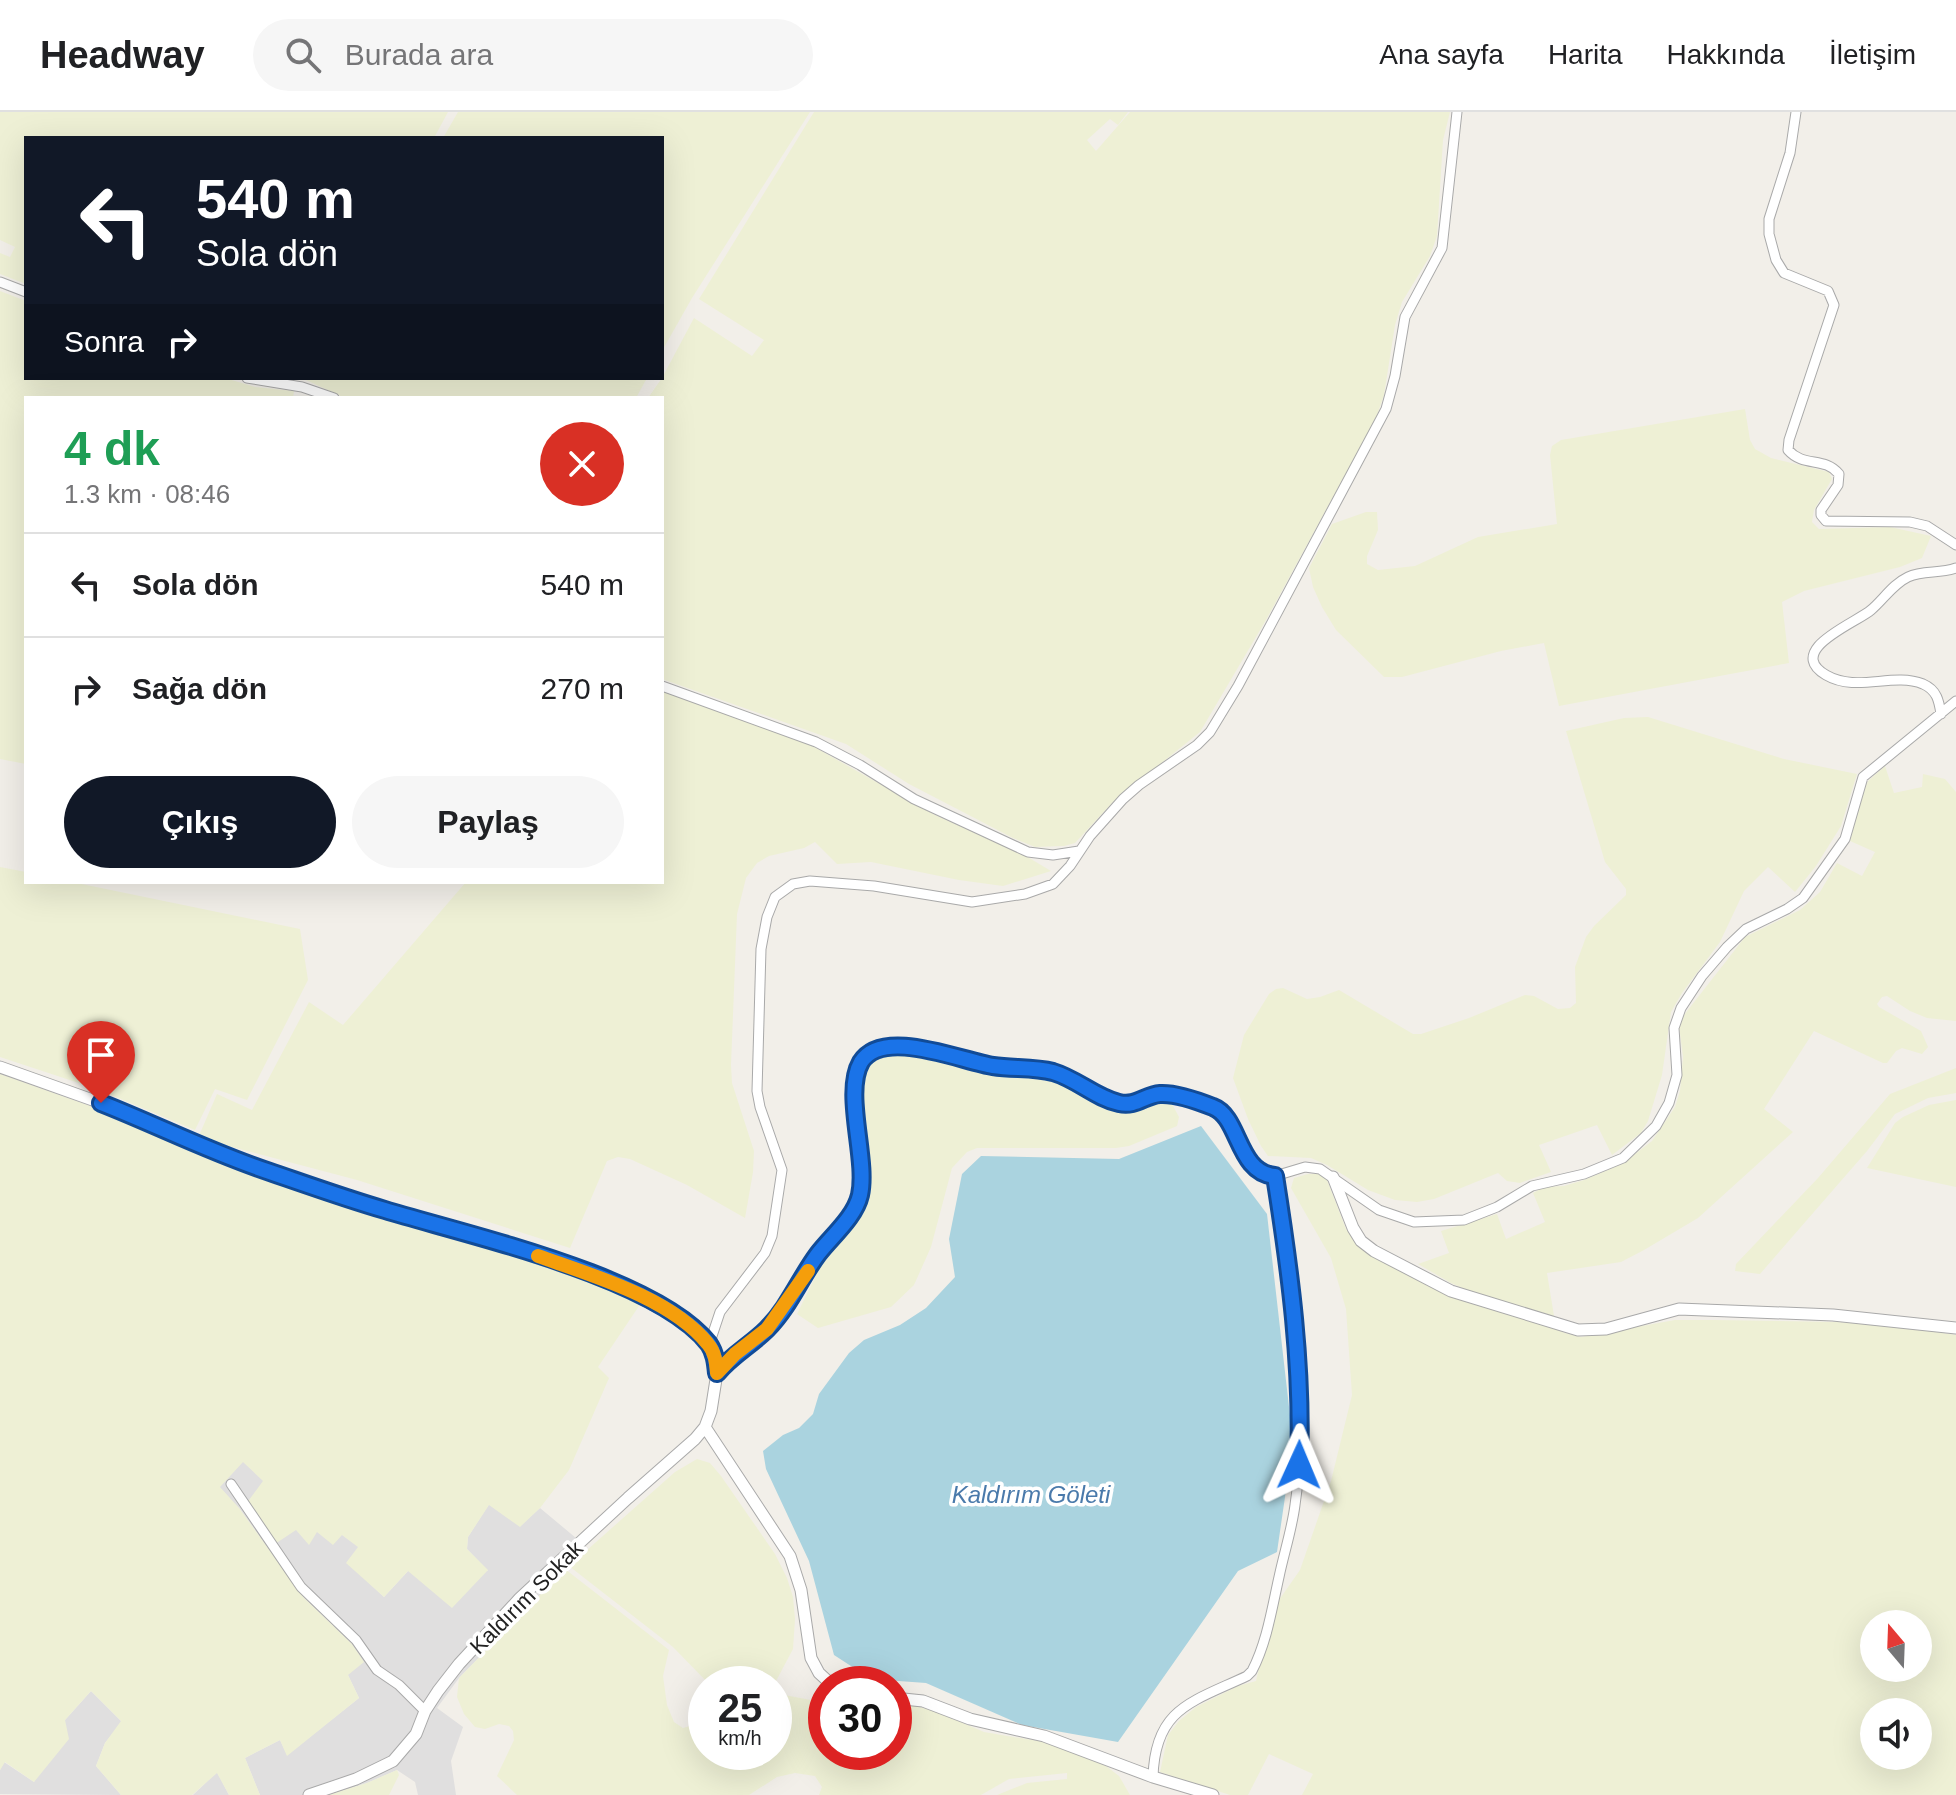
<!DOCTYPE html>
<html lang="tr">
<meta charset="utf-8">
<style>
:root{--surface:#fff;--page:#f6f6f6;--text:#202124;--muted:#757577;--line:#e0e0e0;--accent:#111827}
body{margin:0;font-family:Helvetica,sans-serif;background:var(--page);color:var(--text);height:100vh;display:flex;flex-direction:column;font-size:30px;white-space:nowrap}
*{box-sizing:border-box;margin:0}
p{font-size:26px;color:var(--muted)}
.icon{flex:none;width:44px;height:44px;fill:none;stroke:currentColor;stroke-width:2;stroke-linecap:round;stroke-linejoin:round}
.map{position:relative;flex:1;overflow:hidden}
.details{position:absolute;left:24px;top:284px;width:640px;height:488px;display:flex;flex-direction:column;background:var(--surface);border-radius:0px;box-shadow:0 8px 32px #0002}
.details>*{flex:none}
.guide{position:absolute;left:24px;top:24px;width:640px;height:244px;border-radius:0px;box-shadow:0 8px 32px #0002;background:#111827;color:#fff;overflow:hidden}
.needle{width:52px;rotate:341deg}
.controls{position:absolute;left:1860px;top:1498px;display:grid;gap:16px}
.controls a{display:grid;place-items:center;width:72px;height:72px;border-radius:50%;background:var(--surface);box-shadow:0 8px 32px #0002;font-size:40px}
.speed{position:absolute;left:688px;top:1554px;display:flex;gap:16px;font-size:40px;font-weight:700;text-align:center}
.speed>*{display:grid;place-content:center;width:104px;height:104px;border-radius:50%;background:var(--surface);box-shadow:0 8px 32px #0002;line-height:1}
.speed small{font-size:20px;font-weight:400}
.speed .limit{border:12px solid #d22;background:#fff;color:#111}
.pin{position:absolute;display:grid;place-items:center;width:68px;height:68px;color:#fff;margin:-82px -34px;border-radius:50% 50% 50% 0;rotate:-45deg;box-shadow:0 0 8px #0007}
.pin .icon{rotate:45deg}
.me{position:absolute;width:88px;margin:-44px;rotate:1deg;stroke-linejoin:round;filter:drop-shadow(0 0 6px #0008)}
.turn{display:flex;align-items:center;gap:28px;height:168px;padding:0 40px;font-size:36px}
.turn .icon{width:104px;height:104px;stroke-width:2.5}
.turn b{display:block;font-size:56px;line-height:68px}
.then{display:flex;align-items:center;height:76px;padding:0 40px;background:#0003;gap:16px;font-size:30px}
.round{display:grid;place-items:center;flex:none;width:84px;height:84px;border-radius:42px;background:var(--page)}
.headline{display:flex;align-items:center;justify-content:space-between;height:136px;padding:0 40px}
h1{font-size:48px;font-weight:700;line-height:60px;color:#1e9e55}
.action{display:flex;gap:16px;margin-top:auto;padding:16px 40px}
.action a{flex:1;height:92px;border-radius:48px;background:var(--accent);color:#fff;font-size:32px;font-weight:700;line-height:92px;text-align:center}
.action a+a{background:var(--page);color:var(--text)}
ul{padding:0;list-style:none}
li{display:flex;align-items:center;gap:24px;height:104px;padding:0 40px;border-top:2px solid var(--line)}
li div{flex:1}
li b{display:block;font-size:30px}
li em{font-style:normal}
header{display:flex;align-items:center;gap:48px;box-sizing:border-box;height:112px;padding:0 40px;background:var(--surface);border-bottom:2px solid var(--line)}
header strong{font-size:38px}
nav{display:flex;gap:44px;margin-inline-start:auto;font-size:28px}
.search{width:560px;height:72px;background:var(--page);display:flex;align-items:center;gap:20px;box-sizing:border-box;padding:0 28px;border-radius:44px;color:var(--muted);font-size:30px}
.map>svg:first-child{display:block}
.residential{fill:#e0dfdf}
.farmland{fill:#eef0d5;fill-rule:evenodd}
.water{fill:#aad3df}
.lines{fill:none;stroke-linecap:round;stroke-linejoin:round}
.minor-casing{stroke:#a9a9a9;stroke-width:11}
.tertiary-casing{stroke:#a9a9a9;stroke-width:13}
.minor{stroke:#fff;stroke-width:9}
.tertiary{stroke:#fff;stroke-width:11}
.route-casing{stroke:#114b97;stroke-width:20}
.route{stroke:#1a73e8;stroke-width:14}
.slow{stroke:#f59e0b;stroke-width:14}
.labels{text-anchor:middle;stroke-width:7;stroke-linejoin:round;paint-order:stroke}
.street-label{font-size:22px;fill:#222;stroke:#fff}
.water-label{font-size:24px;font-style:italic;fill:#4a7aab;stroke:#fff}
</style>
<header>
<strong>Headway</strong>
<div class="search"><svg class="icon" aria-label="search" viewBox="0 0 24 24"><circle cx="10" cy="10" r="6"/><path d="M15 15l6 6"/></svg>Burada ara</div>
<nav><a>Ana sayfa</a><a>Harita</a><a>Hakkında</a><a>İletişim</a></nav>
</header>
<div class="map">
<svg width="1956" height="1683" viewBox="0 0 1956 1683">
<rect width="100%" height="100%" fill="#f2efe9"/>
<path class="residential" d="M243,1349L264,1369L250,1388L297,1418L341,1422L359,1435L347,1450L384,1485L408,1459H488L467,1437L468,1425L489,1392L520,1414L540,1396L588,1436L459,1566L437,1596L463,1615L451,1649L456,1683H418L415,1670L397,1658L367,1671L328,1683H260L245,1646L280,1628L287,1643L359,1586L348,1563L333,1513L304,1486L239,1396L190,1358Z
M91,1579L122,1610L105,1631L96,1654L121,1683L0,1682V1658L4,1650L34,1670L65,1608Z
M217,1660L229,1683H193Z"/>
<path class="farmland" d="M0,0H448L434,26H26V172L0,162V141L10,145L15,135L0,128Z
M458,0H810L692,186L662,239V26H443Z
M814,0H1128L1118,13L1110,7L1087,28L1096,39L1130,0H1450L1443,28L1437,124L1430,144L1402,190L1395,213L1384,283L1376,306L1266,508L1200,620L1112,691L1075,731L1064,734L1035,735L1013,726L909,672L846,632L662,567V286H648L662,266L694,206L752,244L764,228L699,187Z
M0,179L26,189V266H225L255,275L294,279L293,286H26V652L0,647Z
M307,266H647L636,286H345L306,268Z
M1745,297L1750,328L1755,337L1771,346L1829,360L1832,367L1814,398L1812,410L1819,417L1890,415L1931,424L1922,446L1900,455L1804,479L1782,490L1789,551L1559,594L1544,531L1501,539L1402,565H1384L1336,518L1322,495L1313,475L1309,456L1332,412L1366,400H1377L1378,418L1367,444V452L1378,458L1415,454L1478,425L1557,412L1550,343L1552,334L1561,328Z
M662,579L809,632L933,702L1026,744L1051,759L1003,774L959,768L871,750L837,752L815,730L804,736L769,744L757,751L746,766L737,802L731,953L732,971L754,1039L753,1060L745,1106L687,1073L630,1047L618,1045L607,1049L570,1136L357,1068L198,1026L217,982L252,998L309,890L343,913L466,770H662Z
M1648,605L1784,647L1857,662L1841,714L1816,754L1795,780L1768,755L1744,779L1720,830L1682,881L1671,900L1662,963L1648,1009L1641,1021L1612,1043L1597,1013L1539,1033L1551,1060L1520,1071L1507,1069L1498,1061L1434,1087L1417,1090L1395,1088L1368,1078L1327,1053L1311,1046L1268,1044L1261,1034L1248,1007L1233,966L1244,923L1269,882L1276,877L1283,876L1307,887L1320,885L1339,878L1413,922H1421L1469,906L1525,883L1534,884L1558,897L1570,896L1576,891L1575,855L1586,825L1594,814L1626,783V777L1605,750L1566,619L1624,606Z
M1885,654L1894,681L1922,675L1923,662L1945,667L1956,680V909L1927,906L1910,899L1887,884L1882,885L1877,892L1879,895L1921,919L1928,935L1922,942L1902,936L1896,939L1887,951H1883L1814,919L1764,997L1793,1020L1698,1106L1644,1138L1621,1150L1547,1161L1554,1204L1474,1181L1451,1171L1418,1152L1449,1141L1441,1119L1497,1102L1506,1127L1545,1110L1533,1081L1544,1075L1564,1074L1584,1068L1622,1052L1652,1029L1675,995L1680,979L1683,945L1679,914L1684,903L1745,825L1800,798L1820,780L1837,751L1862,764L1875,740L1850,729L1863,680L1868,669Z
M0,755L26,760V770H72L300,817L308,868L247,988L215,977L195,1018L97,977L0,945Z
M897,941H909L977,958L1062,971L1093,989L1124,1000L1140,998L1161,988L1171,990L1179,1005L1177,1014L1129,1034L1116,1036H977L967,1040L952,1056L931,1135L914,1173L891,1195L818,1216L797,1202L826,1143L863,1099L868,1082L870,1061L865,1024L863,962L871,949Z
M1956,956V981L1928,986L1895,1002L1867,1039L1760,1162L1735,1159L1736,1152L1818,1066L1890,982Z
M0,962L107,1000L260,1064L395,1108L509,1140L581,1164L641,1191L598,1255L609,1266L569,1358L540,1396L520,1415L489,1393L468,1425L467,1437L488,1458L452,1496L408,1459L384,1485L346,1451L358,1435L342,1423L333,1433L317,1420L309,1433L296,1418L275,1432L250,1395L249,1388L263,1369L243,1350L220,1375L239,1396L304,1486L352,1532L364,1550L348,1563L359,1586L287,1644L280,1628L245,1646L260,1683H229L217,1661L192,1683H121L96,1654L105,1631L121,1609L91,1579L65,1608L69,1627L34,1670L5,1650L0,1658Z
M1956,988V1075L1867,1056L1895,1011L1903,1005L1929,993Z
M1308,1062H1320L1327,1068L1346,1117L1360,1134L1387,1151L1565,1221L1581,1225L1675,1208H1714L1837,1210L1910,1216L1956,1223V1683H1302L1313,1662L1269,1642L1248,1683H1230L1160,1660L1168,1623L1179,1609L1196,1595L1238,1574L1256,1569L1272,1498L1300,1458L1331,1369L1352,1283L1346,1197L1331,1146L1291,1076L1294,1066ZM1874,1512H1918V1556H1874ZM1874,1600H1918V1644H1874Z
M697,1347L710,1351L721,1364L775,1442L787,1466L793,1485L795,1507L793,1537L776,1569L763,1572H709L673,1535L569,1454L675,1360Z
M565,1457L669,1538L663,1564L667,1593L674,1610L683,1616L700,1611L706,1606V1640H774V1581L821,1590L826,1596V1640H894V1612L901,1593L905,1591L937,1600L984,1620L1050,1631L1078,1642L1106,1654L1119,1664L1130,1683H997L1027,1671L1067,1667V1661L1009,1667L981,1683H819L822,1675L815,1664L795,1661L777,1665L749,1683H517L497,1664L514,1628L513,1619L509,1614L499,1612L485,1617L475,1615L464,1602L457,1585L459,1566Z
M397,1658L399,1663L389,1683H328L367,1671Z"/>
<path class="water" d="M1201,1014L1267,1102L1293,1330L1277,1440L1238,1459L1118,1630L1022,1613L926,1571L871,1567L834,1543L809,1449L766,1357L763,1339L783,1323L799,1316L813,1302L819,1282L849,1241L864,1228L900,1213L926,1196L955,1165L949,1127L962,1062L981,1044L1119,1047Z"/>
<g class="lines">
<defs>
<path id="minor" d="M1796,0L1790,41L1769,107V122L1776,148L1784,161L1828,179L1834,193L1789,328L1788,338C1804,356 1824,344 1839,362L1838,373L1821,398V403L1826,409L1910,410L1927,414L1956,433
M0,170L26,180
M247,266L302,275L334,286
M662,574L816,630L860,653L914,687L1028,740L1053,743L1079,739
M1941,602C1939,589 1937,578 1923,572C1892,560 1857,581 1826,563C1784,538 1856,511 1871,498C1883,488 1893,472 1908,465C1923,458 1940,462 1956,456
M709,1233L720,1200L765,1141L772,1124L782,1058L760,995L757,979L761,837L767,805L775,785L793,772L810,769L874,774L972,790L1025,782L1053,772L1070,754L1090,724L1123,687L1139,673L1197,633L1210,620L1238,574L1386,297L1395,264L1405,205L1442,136L1457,0
M717,1261L735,1242L767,1217L778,1204L816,1144L858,1090L862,1067L856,971L862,949L878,936L906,935L996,955L1046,959L1066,965L1122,992L1139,991L1159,982L1216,996L1224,1002L1248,1047L1263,1061L1275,1064L1305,1055L1320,1057L1379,1098L1414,1110L1464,1108L1497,1095L1532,1074L1584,1062L1623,1046L1656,1014L1669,991L1677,963L1674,916L1681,896L1702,864L1727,835L1746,817L1787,797L1803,786L1845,727L1863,665L1956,589
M231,1372L301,1475L356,1528L377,1558L399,1573L425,1599
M1153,1665C1155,1596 1192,1590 1247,1564L1252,1559C1267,1530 1272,1496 1279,1465C1284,1441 1292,1417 1295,1393C1311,1289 1291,1167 1275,1064"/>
<path id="tertiary" d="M0,955L101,991L271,1061L383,1098L509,1134L609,1169L680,1207L709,1233L713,1241L717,1261L711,1299L705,1315L695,1327L628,1386L520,1486L459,1552L438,1579L425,1599L416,1622L393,1649L356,1667L309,1683
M1333,1065L1353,1116L1361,1129L1374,1139L1451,1179L1578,1218L1606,1217L1679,1197L1833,1203L1956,1216
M705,1315L790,1444L801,1478L811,1546L819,1561L831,1572
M894,1586L923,1589L970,1607L1044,1624L1153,1665L1213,1683"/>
</defs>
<use href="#minor" class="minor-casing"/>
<use href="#tertiary" class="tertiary-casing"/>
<use href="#minor" class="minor"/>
<use href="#tertiary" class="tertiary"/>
</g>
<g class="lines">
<defs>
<path id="route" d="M101,991C157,1013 212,1041 270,1060C308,1073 347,1087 385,1098C467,1123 657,1165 709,1232C715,1241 716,1251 717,1261C732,1243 751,1233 767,1217C789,1195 800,1166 818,1142C832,1124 855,1105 860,1083C868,1047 843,981 861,950C883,915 961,949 993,954C1013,957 1034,955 1053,960C1077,967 1096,986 1119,991C1136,995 1145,983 1160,982C1176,981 1198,989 1213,995C1240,1005 1237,1061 1275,1064C1290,1159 1303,1256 1299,1353"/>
</defs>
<use href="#route" class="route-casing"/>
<use href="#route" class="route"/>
<path class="slow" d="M538,1144C591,1163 671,1186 708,1232C715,1240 716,1250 717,1261L735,1242L767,1217L808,1159"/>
</g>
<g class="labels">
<g class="street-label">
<text transform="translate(526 1485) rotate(-45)" y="8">Kaldırım Sokak</text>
</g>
<g class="water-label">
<text x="1031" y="1391">Kaldırım Göleti</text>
</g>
</g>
</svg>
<div class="controls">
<a><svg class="needle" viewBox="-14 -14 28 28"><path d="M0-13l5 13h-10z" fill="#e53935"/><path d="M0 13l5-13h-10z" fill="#757577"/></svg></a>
<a><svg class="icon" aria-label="sound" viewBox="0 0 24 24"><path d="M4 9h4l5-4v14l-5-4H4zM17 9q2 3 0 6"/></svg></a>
</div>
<div class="speed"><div>25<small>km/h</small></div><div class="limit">30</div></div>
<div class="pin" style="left:101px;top:991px;background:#d93025"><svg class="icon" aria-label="arrive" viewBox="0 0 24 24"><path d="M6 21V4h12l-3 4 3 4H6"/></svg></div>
<svg class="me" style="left:1299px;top:1353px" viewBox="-20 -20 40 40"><path d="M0-17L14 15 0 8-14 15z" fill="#1a73e8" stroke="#fff" stroke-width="4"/></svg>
<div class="guide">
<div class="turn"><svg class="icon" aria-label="left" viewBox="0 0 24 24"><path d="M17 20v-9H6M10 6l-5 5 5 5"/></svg><div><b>540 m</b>Sola dön</div></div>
<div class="then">Sonra<svg class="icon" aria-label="right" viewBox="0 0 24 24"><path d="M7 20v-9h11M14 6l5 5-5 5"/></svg></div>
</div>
<section class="details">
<div class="headline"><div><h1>4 dk</h1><p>1.3 km · 08:46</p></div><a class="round" style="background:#d93025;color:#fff"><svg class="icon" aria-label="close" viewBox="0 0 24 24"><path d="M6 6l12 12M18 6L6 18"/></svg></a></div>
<ul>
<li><svg class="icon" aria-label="left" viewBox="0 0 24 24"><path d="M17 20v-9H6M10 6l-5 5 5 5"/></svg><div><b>Sola dön</b></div><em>540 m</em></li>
<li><svg class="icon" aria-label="right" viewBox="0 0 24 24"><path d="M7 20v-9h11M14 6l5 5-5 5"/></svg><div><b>Sağa dön</b></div><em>270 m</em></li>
</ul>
<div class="action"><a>Çıkış</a><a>Paylaş</a></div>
</section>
</div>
